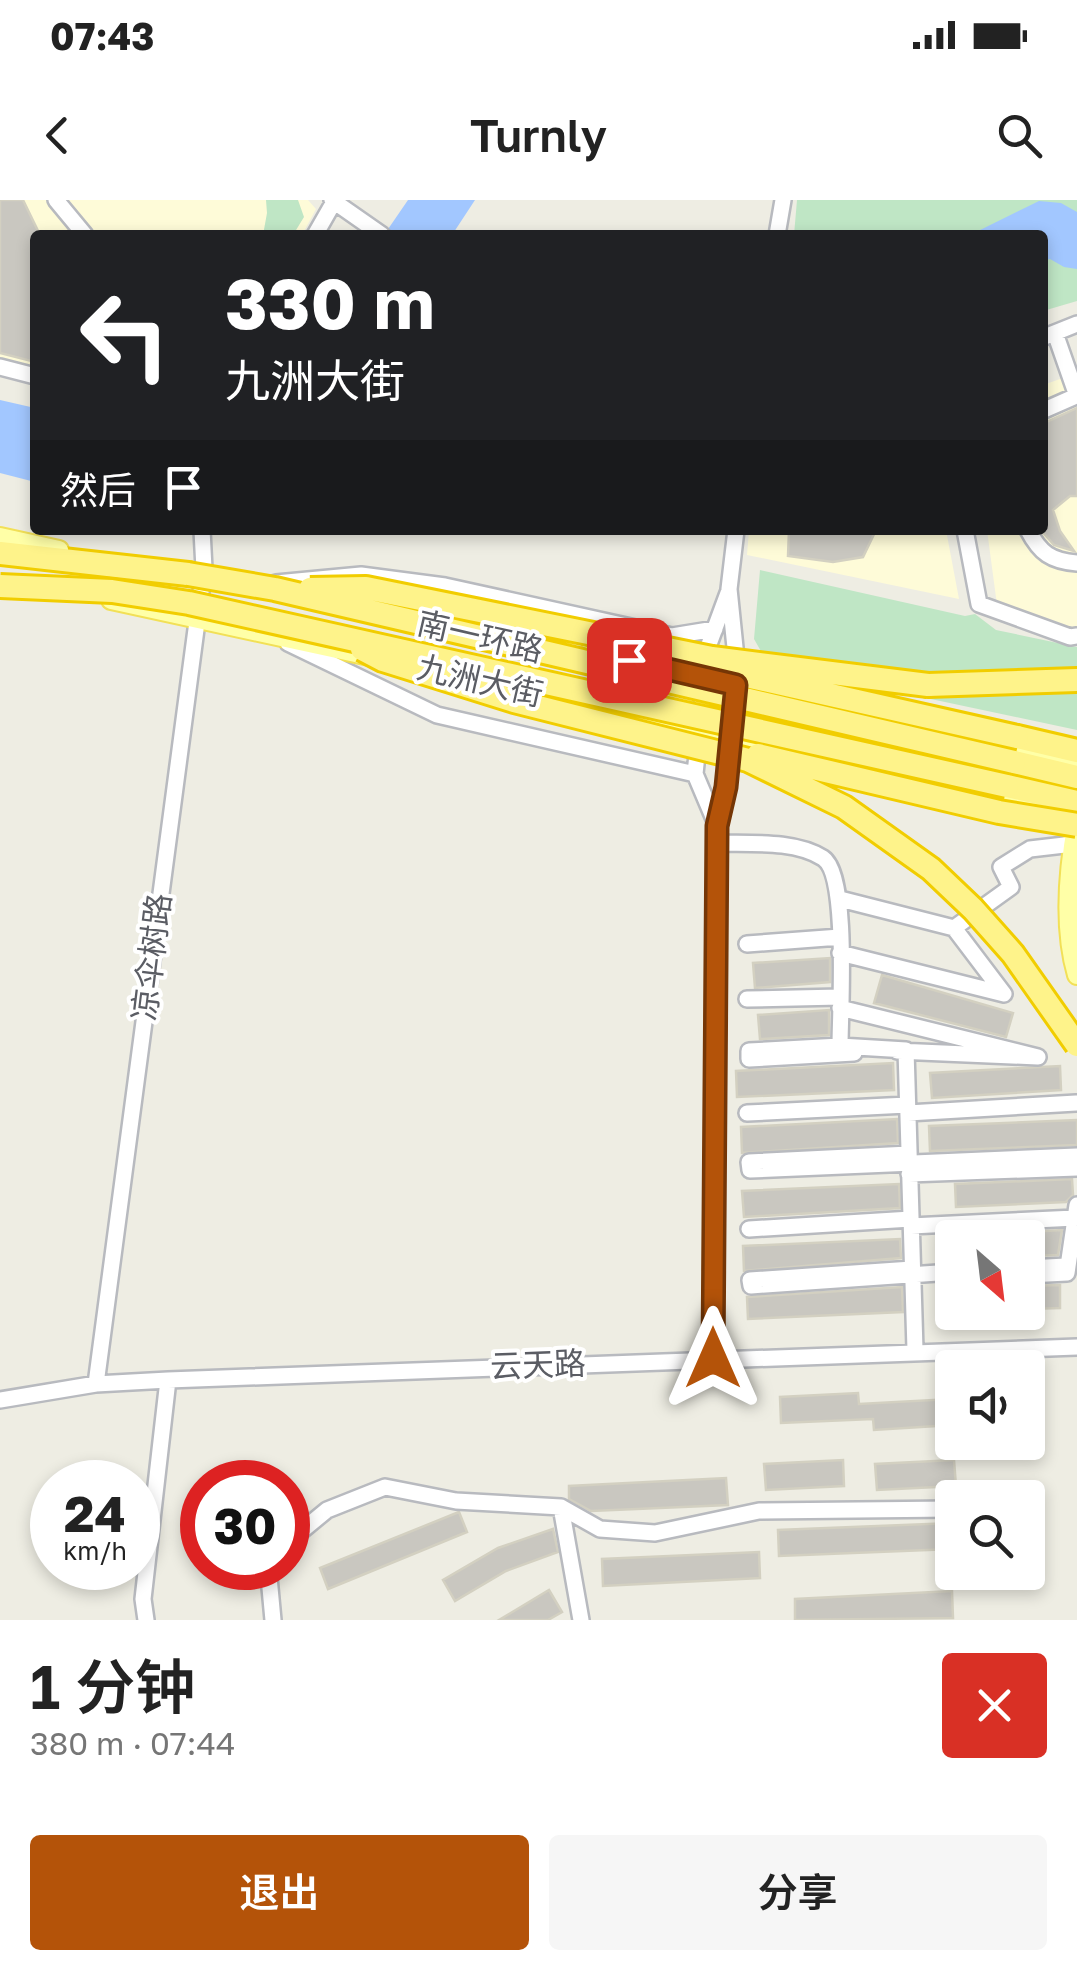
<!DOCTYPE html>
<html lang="zh">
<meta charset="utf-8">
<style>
:root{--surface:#fff;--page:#f6f6f6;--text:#222;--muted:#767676;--accent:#b45309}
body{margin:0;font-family:"Golos Text","Noto Sans SC",sans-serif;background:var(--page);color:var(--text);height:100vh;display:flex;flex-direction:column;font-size:38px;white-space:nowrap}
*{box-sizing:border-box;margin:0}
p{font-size:32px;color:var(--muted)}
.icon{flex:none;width:55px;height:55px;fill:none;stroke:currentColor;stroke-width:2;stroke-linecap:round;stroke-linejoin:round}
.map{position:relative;height:1420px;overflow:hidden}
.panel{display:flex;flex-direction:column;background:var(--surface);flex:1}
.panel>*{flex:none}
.guide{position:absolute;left:30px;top:30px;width:1018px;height:305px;border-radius:10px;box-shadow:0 5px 15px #0003;background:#202124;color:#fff;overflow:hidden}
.needle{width:65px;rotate:152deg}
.tools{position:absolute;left:935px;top:1020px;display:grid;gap:20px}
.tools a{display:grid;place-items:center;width:110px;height:110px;border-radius:10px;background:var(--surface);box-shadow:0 5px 15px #0003;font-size:50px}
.speed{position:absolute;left:30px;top:1260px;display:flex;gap:20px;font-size:50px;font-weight:700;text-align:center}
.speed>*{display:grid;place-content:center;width:130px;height:130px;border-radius:50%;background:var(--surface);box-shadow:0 5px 15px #0003;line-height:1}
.speed small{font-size:25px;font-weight:400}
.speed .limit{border:15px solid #d22;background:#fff;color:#111}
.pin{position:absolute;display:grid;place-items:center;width:85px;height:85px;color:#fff;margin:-42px;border-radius:20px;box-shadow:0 5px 15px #0006}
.me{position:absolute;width:110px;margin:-55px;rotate:0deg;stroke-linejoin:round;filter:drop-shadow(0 0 8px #0008)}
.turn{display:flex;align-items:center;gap:35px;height:210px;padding:0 30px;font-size:45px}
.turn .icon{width:130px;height:130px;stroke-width:2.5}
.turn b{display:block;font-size:70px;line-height:85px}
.then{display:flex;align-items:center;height:95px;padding:0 30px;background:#0003;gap:20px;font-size:38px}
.round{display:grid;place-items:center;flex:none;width:105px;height:105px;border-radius:10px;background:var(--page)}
.summary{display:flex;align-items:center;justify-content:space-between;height:170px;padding:0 30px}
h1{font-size:60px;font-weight:600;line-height:75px}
.action{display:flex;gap:20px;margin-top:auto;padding:20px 30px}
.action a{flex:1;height:115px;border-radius:10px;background:var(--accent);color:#fff;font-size:40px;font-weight:600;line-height:115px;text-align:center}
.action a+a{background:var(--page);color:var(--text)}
.status{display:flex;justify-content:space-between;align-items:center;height:70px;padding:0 50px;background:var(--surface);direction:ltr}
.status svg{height:28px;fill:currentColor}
header{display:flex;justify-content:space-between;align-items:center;height:130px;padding:0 30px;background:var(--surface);font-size:45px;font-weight:600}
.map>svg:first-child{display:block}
.commercial{fill:#fefbd8}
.green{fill:#bfe6c5}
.water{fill:#a2c7ff}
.building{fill:#c9c7c0;stroke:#d3d0c1;stroke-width:2.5}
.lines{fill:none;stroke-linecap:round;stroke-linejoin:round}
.minor-casing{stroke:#b8babf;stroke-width:20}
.major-casing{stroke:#f2e057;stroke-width:22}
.highway-casing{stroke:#f1cd00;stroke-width:28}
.minor{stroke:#fff;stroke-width:15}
.major{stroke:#ffffa7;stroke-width:18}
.highway{stroke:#fef38a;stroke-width:22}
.highway-bridge-casing{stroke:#f1cd00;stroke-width:28;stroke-linecap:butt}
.highway-bridge{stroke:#fef38a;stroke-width:22}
.route-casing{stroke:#753606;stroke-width:25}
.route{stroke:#b45309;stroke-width:18}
.labels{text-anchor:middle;stroke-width:8;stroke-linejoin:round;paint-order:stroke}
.street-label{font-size:32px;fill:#5b5d64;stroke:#fff}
</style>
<div class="status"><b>07:43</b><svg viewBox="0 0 49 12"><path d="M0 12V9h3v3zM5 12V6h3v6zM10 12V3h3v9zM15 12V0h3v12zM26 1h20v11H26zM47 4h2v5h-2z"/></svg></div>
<header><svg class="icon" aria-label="back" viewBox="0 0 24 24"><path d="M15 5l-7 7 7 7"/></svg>Turnly<svg class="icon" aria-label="search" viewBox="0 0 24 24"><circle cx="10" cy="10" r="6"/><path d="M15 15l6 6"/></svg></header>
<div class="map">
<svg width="1077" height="1420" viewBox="0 0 1077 1420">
<rect width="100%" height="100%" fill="#eeede3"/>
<path class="commercial" d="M0,0H308L316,9L302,35H35V171L0,163Z
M1077,173V438L997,405L987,330H1042L1043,185Z
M749,330H946L959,399L747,355Z"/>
<path class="green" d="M266,0H298L304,17L293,35H263L267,13Z
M797,0H1077V101L1043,111L1042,35H794Z
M760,370L965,416L975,414L996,430L1077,447V472L931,475L766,460L754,439Z
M1077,489V530L912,495L1060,493Z"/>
<path class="water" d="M408,0H475L452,35H384Z
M1039,1L1061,3L1077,12V69L1064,67L1050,59L1043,61L1042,35H970Z
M0,200L35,208V282L0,273Z"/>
<path class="building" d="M0,0H23L40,35H35V162L0,153Z
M1077,208V296H1070L1053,310L1060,331L1074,351L1054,345L1041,330L1042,224Z
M789,330H876L863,357L833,362L788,356Z
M830,758V782L755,788L753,763Z
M882,775L1013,813L1006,837L874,803Z
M829,810V835L760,839L758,815Z
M893,863L894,890L737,897L736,871Z
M1060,866L1061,890L932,898L930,873Z
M897,919L898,943L742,953L741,927Z
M1077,920V945L930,951L929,926Z
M1072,979L1073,995L1066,1002L956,1007L955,984Z
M899,984L900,1008L744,1017L742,991Z
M1062,1030L1058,1055L1028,1056V1032Z
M900,1039L901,1058L744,1071L743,1046Z
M1060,1085V1108L1028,1109V1086Z
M902,1087L903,1112L748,1119L747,1097Z
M858,1193L859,1204L951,1199L952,1225L874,1230L873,1219L781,1223L780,1197Z
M843,1260L844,1286L766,1290L764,1264Z
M954,1260L956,1286L877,1290L875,1264Z
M726,1278L728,1305L591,1311L569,1299V1286Z
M459,1312L467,1332L328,1389L320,1368Z
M952,1323V1349L779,1356L778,1330Z
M553,1329L558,1352L506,1371L455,1401L443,1380L498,1348Z
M759,1352L760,1378L603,1386L602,1359Z
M549,1390L562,1412L548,1420H499Z
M952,1391L953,1418L795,1420V1399Z"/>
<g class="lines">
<defs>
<path id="minor" d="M56,0L85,35
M332,0L382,35
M315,35L335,0
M777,35L783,0
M1055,133L1077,196
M1042,138L1077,124
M0,167L35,176
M1042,211L1076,196
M965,330L979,404L1070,437L1077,436
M1028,330C1040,353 1051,361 1077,363
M276,383L361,375L445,386L672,436L715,429
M288,443L437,515L695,574
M717,626L695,574L708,447L728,393
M717,643C750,644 795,640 823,658C849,675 840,812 840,846L906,850L915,1150
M840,699L954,728L1011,687L1001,667L1030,649L1073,644
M747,744L840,737
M840,753L1004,794L954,728
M747,799L840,797
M840,808L1038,857L897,851
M840,846L749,851V859L854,853
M747,913L907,905
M908,913L1076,903
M909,954L749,962L750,970L1077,956
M909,974L1077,968
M911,1026L1075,1018
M749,1029L911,1019
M1028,1068L1066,1066L1067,1073L1028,1075
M912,1069L750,1080L751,1086L952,1072
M1067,1073L1077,1005
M713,1158L717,626L730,560L737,467L729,389L736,330
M96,1184L204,369L202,330
M0,1200L96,1184L168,1180L1077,1147
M561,1307L581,1420
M288,1348L293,1338L327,1310L385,1287L456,1301L561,1307L600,1329L655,1333L759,1311L952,1309
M146,1420L143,1399L168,1180
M273,1420L269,1377L275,1368"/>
<path id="major" d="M0,337L59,350
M111,400L374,457
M590,452L784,497
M487,482L698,532L1077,614
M960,538L1077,564
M1077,622C1068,671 1063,727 1077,775"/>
<path id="highway" d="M0,353L188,374
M928,485L1077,480
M1017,537L1077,551
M1014,562L1077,577
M1007,586L1077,602"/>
</defs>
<use href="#minor" class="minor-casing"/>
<use href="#major" class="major-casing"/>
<use href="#highway" class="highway-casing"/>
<use href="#minor" class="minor"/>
<use href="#major" class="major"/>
<use href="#highway" class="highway"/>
<defs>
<path id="highway-bridge" d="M188,374L275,389L1014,562
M0,386L112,391L189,403L1007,586
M310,389L366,388L712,458L928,485
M362,449L383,460L514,501L748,560L844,607L931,669L973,709L1013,754L1077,845
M742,475L1017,537
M758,555L999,612L1077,625"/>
</defs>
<use href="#highway-bridge" class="highway-bridge-casing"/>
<use href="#highway-bridge" class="highway-bridge"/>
</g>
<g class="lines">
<defs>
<path id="route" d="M629,460L736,485L726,587L717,626L713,1158"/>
</defs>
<use href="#route" class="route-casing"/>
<use href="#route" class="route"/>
</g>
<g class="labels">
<g class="street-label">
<text transform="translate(480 437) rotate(13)" y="11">南一环路</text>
<text transform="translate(480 481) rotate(13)" y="11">九洲大街</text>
<text transform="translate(152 757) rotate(-83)" y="11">凉伞树路</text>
<text transform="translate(538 1165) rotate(-2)" y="11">云天路</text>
</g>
</g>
</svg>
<div class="tools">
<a><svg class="needle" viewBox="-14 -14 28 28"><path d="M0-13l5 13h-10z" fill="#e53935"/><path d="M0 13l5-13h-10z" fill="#767676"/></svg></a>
<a><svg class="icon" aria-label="sound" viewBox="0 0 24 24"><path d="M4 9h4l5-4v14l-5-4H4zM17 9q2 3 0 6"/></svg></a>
<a><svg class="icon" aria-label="search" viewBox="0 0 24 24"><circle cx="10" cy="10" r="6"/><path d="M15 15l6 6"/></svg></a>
</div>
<div class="speed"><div>24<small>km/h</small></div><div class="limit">30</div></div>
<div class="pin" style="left:629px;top:460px;background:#d93025"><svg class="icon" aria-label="arrive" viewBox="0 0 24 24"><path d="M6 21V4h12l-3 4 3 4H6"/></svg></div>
<svg class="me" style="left:713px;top:1158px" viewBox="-20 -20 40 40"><path d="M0-17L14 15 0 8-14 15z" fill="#b45309" stroke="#fff" stroke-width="4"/></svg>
<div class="guide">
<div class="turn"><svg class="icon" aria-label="left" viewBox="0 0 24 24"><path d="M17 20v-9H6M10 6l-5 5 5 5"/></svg><div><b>330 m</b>九洲大街</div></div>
<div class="then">然后<svg class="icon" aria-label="arrive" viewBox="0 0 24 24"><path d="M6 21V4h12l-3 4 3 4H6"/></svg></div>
</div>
</div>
<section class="panel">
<div class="summary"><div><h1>1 分钟</h1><p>380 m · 07:44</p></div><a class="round" style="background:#d93025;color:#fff"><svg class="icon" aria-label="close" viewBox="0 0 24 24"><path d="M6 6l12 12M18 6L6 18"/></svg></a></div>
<div class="action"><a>退出</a><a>分享</a></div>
</section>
